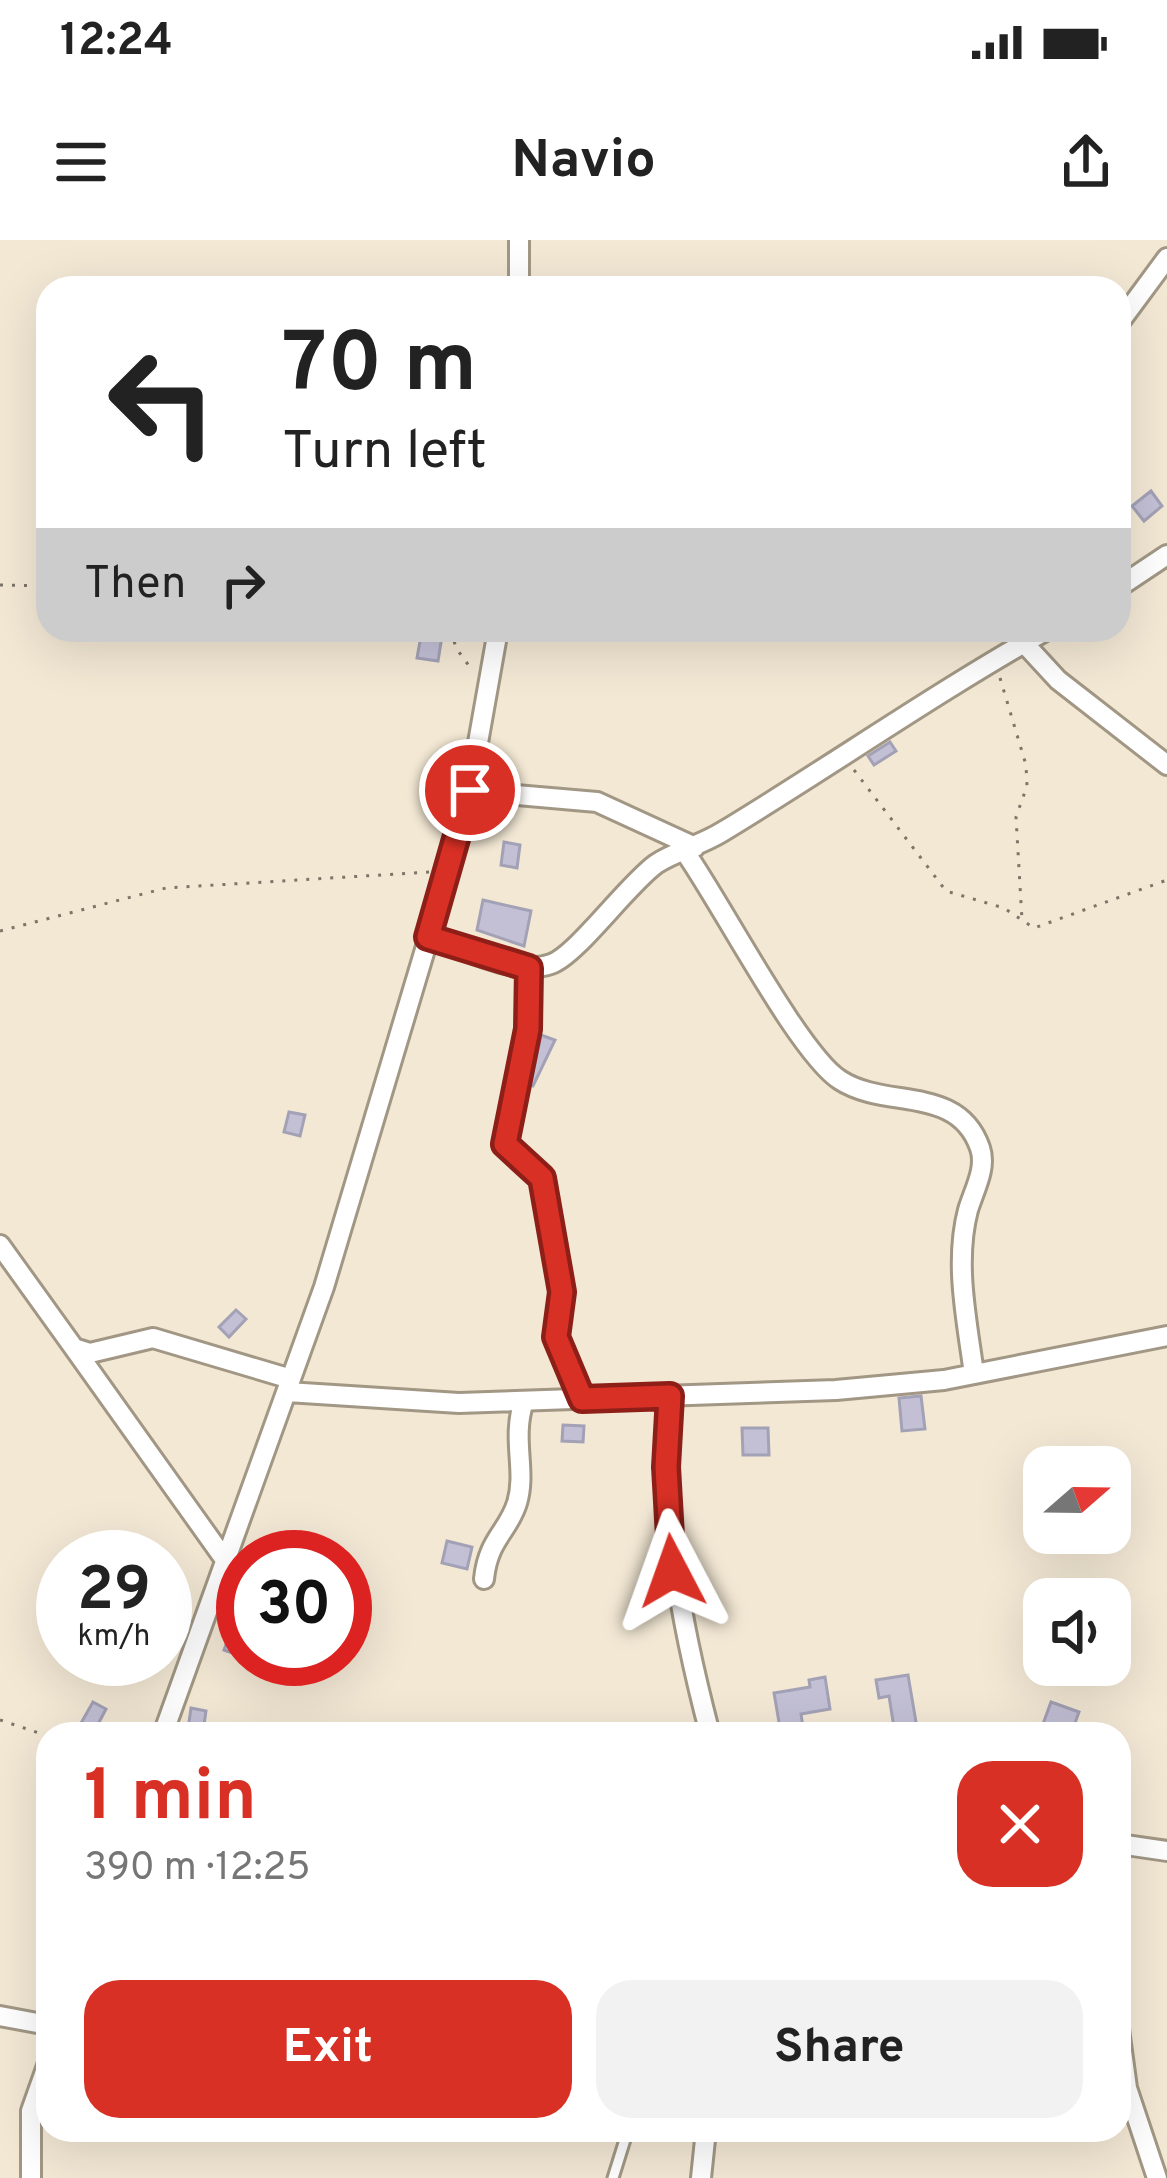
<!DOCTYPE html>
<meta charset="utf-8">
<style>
:root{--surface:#fff;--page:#f2f2f2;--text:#222;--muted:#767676;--accent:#d93025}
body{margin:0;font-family:Overpass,sans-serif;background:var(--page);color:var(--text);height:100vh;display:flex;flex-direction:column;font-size:45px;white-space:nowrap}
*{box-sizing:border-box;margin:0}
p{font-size:39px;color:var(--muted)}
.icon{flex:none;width:66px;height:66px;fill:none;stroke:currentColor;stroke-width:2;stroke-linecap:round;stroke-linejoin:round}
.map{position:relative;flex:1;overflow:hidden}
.panel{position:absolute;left:36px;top:1482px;width:1095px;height:420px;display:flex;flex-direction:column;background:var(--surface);border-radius:36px;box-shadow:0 12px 48px #0002}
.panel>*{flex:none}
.hud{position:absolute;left:36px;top:36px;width:1095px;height:366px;border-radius:36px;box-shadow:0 12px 48px #0002;background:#fff;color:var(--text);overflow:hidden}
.needle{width:78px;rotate:70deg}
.controls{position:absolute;left:1023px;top:1206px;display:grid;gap:24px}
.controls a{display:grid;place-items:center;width:108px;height:108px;border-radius:24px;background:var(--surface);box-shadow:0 12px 48px #0002;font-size:60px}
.speed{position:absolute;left:36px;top:1290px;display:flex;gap:24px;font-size:60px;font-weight:700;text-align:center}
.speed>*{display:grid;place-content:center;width:156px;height:156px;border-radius:50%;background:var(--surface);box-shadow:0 12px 48px #0002;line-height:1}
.speed small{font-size:30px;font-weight:400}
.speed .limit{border:18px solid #d22;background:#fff;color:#111}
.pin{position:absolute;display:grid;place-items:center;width:102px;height:102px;color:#fff;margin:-51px;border:6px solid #fff;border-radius:50%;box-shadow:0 3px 12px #0007}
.me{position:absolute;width:132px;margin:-66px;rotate:356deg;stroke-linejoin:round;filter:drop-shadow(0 0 9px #0008)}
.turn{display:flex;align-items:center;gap:42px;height:252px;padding:0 48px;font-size:54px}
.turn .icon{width:156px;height:156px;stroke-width:2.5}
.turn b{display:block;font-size:84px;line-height:102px}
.then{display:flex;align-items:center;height:114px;padding:0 48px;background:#0003;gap:24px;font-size:45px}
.round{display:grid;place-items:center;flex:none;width:126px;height:126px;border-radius:36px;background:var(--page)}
.summary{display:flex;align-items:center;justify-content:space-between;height:204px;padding:0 48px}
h1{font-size:72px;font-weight:700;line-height:90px;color:var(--accent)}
.primary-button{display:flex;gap:24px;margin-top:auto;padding:24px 48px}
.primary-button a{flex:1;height:138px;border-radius:36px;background:var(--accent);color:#fff;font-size:48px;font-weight:700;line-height:138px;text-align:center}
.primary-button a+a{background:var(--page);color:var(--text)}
.status{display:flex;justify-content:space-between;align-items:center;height:84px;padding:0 60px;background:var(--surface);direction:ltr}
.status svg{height:33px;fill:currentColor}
header{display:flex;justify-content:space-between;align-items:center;height:156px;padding:0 48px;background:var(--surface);font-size:54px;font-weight:700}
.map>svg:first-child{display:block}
.building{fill:#c3c0d6;stroke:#a3a1b6;stroke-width:3}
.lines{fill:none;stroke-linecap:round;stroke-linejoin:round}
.lane-casing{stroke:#a19784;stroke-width:15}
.street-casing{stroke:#a19784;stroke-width:24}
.path{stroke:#7c7568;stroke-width:3;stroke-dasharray:3 9;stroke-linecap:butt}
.lane{stroke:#fff;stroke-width:9}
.street{stroke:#fff;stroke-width:18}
.route-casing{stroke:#8d1f18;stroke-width:30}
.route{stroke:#d93025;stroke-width:21}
</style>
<div class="status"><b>12:24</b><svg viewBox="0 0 49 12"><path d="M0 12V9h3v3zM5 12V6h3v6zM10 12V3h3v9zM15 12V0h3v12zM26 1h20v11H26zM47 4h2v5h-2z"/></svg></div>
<header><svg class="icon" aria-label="menu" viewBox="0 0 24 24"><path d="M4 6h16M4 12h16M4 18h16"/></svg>Navio<svg class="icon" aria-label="share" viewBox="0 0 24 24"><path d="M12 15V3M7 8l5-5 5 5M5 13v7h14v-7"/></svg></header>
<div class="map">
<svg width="1167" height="1938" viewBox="0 0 1167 1938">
<rect width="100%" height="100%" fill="#f3e8d4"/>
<path class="building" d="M1151,251L1162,266L1144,281L1132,266Z
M422,390H443L438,421L417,418Z
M890,502L896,511L874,525L868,516Z
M504,602L520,605L517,628L501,625Z
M483,660L531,671L524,706L477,690Z
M541,795L555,800L533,846L530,845Z
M289,872L305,875L300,896L284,892Z
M236,1070L246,1079L229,1097L219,1087Z
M921,1156L925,1189L902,1191L899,1158Z
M563,1185L584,1186L583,1202L562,1201Z
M742,1188H768L769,1215H743Z
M447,1301L472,1307L467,1329L442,1323Z
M232,1388L243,1392L238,1415L224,1410Z
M908,1435L918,1494H895L889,1456L879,1458L876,1440Z
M825,1437L830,1469L801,1474L804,1494H781L774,1453L810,1447L809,1440Z
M93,1462L106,1469L95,1490L81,1483Z
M1051,1462L1079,1472L1071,1494H1049L1052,1487L1043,1484Z
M191,1468L206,1471L203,1492L188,1489Z"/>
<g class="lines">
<defs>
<path id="lane" d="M613,1938L628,1890"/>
<path id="street" d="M519,48V0
M1119,83L1167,18
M1119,347L1167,315
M1012,390L1058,440L1167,525
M470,551L597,562L695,607
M685,612C720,661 799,814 840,840C886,870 958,844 980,908C987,928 974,950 968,970C954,1023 967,1081 974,1134
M428,697C464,708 514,737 551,724C577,715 626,646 656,624C676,611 701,605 722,592C831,526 935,453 1047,390
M529,728L528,789L505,903L543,938L563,1051L556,1097L582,1159
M0,1005L74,1108L90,1113L153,1098L291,1139
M74,1108L228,1324
M287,1152L459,1163L836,1150L944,1140L1167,1096
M670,1156C663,1283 678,1372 710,1494
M484,1339C488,1299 508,1292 517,1263C527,1230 511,1199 524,1161
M163,1494L324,1047L465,576L498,390
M1119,1604L1167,1611
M0,1776L48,1785
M1119,1789L1127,1848L1157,1938
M31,1938V1871L48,1823
M701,1938L706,1890"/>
</defs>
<use href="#lane" class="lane-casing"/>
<use href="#street" class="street-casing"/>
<path class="path" d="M0,345L48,346
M451,390L456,408L472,430
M1000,438L1026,525L1027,546L1016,577L1022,680
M854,530L946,651L1004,668L1034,688L1167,640
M0,691L166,648L430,632
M0,1480L48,1496"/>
<use href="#lane" class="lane"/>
<use href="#street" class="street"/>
</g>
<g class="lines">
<defs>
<path id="route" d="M470,550L428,697L529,728L528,789L505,904L542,938L562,1052L556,1097L582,1159L670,1156L666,1227L672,1331"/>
</defs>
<use href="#route" class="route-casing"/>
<use href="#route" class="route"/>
</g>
</svg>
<div class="controls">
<a><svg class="needle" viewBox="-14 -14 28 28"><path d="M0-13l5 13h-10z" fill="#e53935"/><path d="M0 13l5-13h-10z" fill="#767676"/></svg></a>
<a><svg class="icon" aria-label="sound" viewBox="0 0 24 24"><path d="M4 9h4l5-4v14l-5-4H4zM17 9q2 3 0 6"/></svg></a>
</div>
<div class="speed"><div>29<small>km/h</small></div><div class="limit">30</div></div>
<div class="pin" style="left:470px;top:550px;background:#d93025"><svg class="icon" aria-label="arrive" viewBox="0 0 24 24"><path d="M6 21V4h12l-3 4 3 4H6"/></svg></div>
<svg class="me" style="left:672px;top:1331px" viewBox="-20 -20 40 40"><path d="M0-17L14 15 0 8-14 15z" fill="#d93025" stroke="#fff" stroke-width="4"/></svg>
<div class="hud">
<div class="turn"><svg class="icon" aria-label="left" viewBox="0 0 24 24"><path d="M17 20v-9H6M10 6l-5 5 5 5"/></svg><div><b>70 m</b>Turn left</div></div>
<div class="then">Then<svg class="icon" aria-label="right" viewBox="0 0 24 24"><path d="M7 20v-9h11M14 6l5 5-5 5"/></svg></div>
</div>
<section class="panel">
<div class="summary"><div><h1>1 min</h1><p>390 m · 12:25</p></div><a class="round" style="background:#d93025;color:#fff"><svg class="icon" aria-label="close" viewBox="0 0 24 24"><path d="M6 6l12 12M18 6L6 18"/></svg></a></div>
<div class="primary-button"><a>Exit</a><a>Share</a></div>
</section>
</div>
